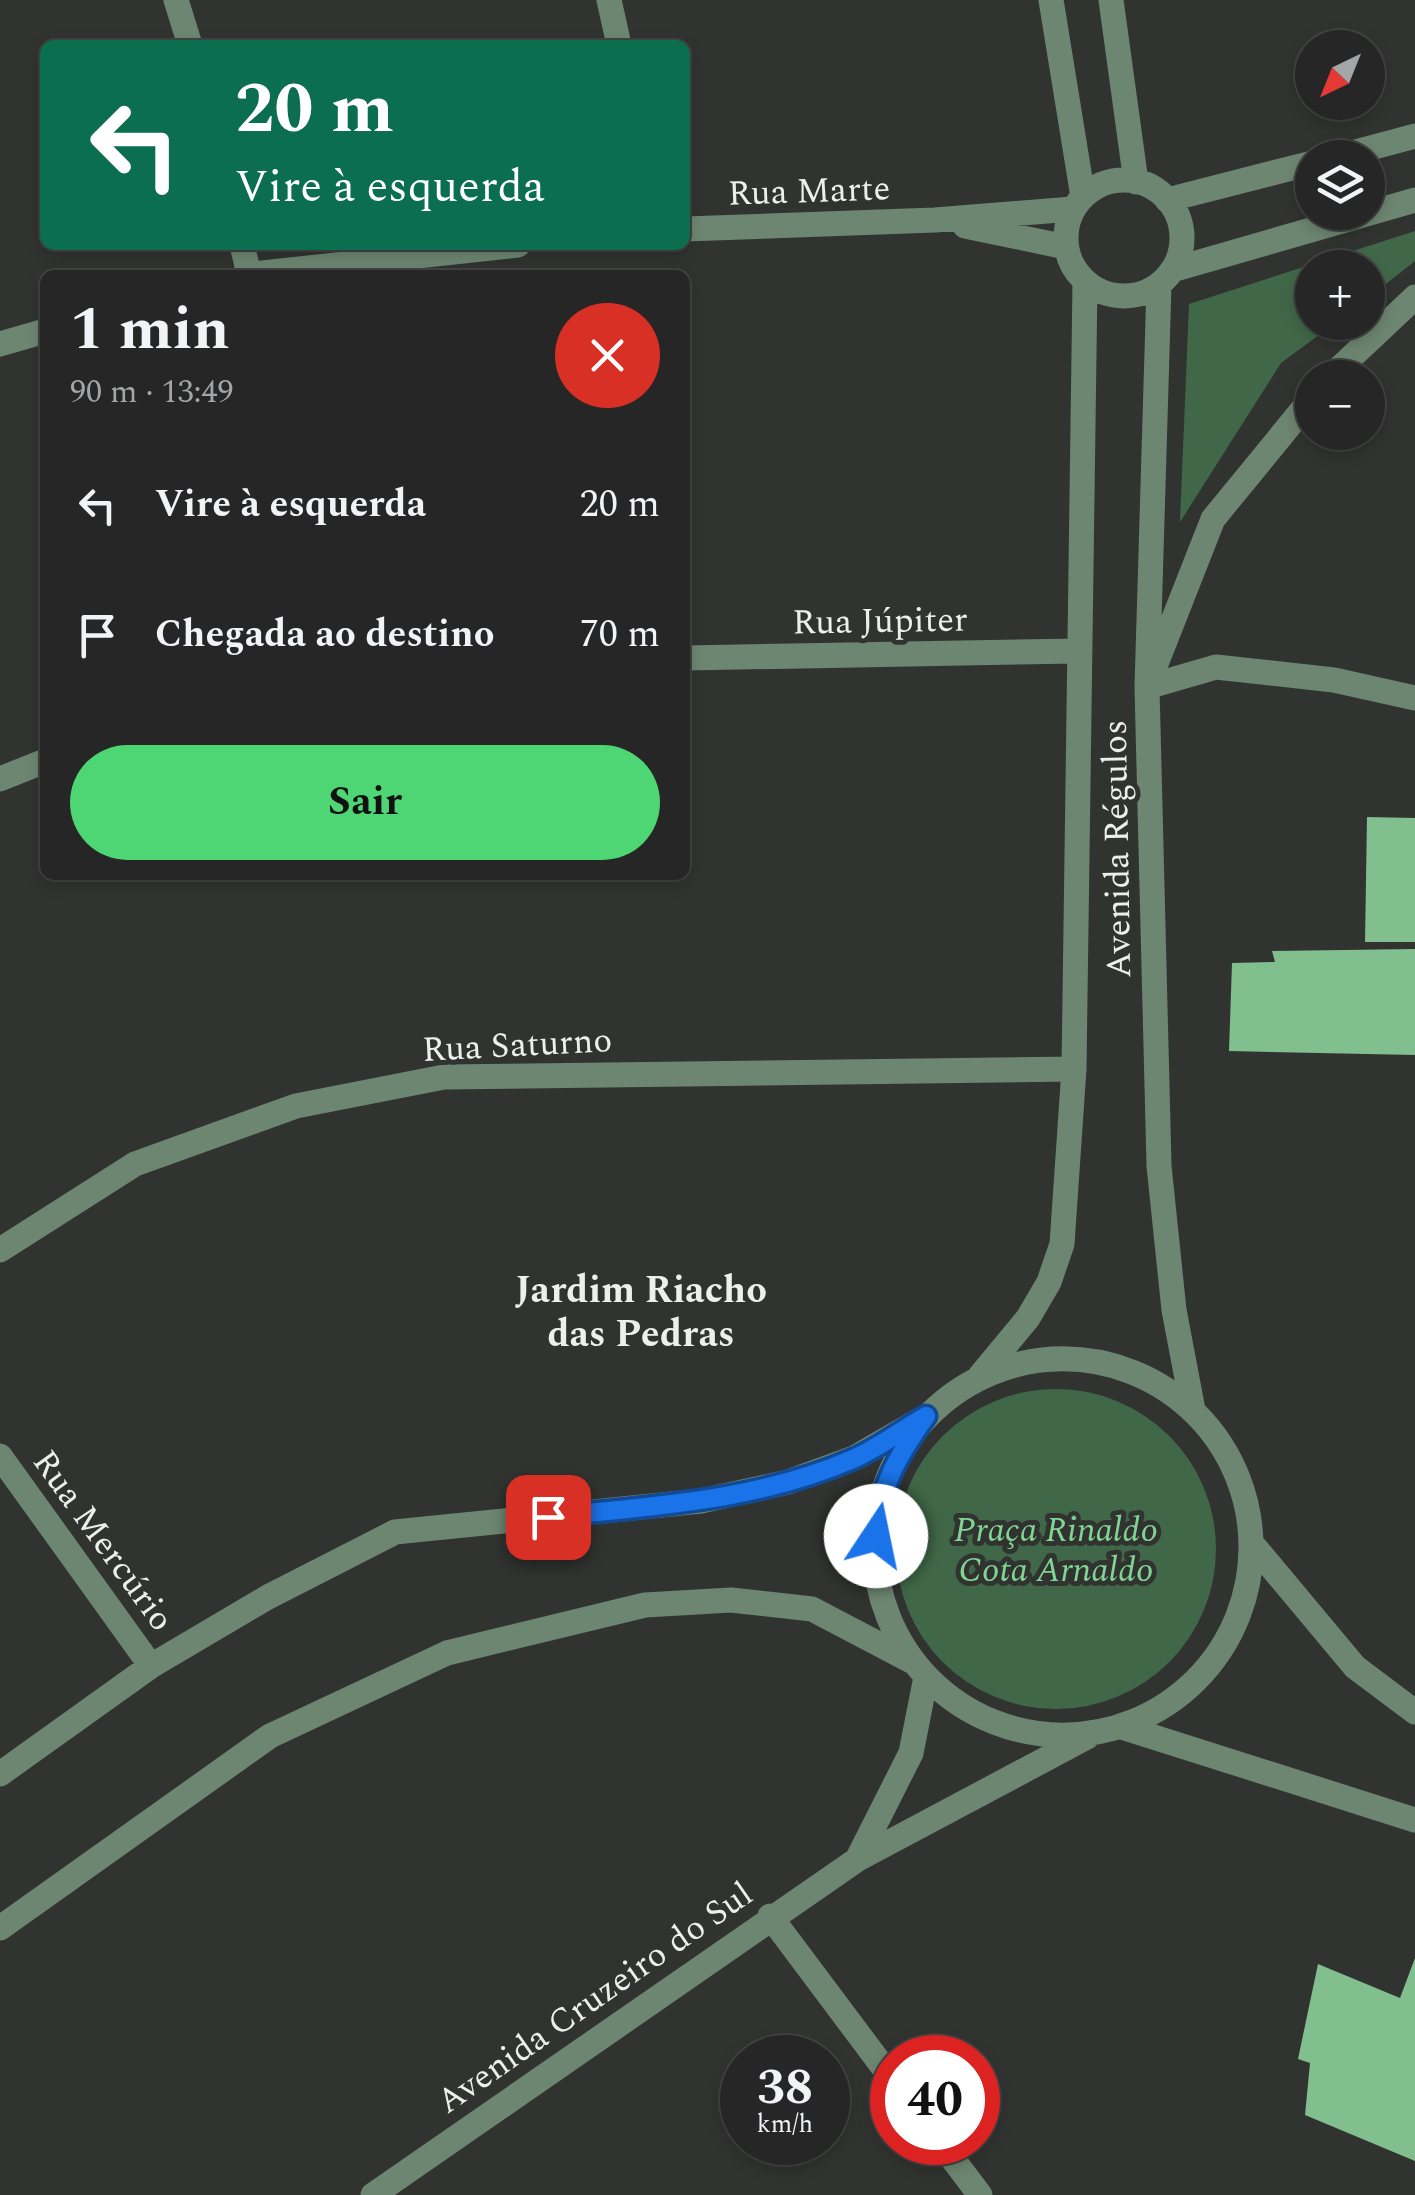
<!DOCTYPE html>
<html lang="pt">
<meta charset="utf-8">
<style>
:root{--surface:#252625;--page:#313232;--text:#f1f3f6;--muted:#a3a5a7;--line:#424342;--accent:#4ed675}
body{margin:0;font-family:Spectral,serif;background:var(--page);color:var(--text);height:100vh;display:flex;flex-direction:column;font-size:38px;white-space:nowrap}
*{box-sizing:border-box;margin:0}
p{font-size:32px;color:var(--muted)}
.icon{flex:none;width:55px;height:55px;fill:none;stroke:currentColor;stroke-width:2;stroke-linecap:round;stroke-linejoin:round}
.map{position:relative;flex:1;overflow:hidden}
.side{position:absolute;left:40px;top:270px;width:650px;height:610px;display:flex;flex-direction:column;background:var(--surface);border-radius:15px;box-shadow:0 5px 15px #0003,0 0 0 2px var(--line)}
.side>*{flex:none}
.hud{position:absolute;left:40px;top:40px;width:650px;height:210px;border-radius:15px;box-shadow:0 5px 15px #0003,0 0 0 2px var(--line);background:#0b6e4f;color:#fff;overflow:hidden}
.needle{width:65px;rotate:223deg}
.controls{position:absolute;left:1295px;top:30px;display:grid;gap:20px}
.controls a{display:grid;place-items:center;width:90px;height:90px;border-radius:50%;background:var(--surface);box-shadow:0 5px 15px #0003,0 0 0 2px var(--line);font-size:50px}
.speed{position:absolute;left:720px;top:2035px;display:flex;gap:20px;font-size:50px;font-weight:700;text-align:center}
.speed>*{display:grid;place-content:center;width:130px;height:130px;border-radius:50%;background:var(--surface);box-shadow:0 5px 15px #0003,0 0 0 2px var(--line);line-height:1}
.speed small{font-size:25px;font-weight:400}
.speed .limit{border:15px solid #d22;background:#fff;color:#111}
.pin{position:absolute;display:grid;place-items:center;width:85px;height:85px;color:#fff;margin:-42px;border-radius:20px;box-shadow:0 5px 15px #0006}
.me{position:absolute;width:110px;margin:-55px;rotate:11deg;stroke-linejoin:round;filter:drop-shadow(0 0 8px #0008)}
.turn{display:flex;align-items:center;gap:35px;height:210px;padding:0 30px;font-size:45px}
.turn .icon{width:130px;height:130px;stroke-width:2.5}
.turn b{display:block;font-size:70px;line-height:85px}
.round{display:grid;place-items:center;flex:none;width:105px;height:105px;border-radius:52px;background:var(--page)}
.headline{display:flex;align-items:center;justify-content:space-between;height:170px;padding:0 30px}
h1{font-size:60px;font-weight:700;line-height:75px}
.button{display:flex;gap:20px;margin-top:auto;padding:20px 30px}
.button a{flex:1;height:115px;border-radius:60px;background:var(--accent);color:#111;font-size:40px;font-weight:700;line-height:115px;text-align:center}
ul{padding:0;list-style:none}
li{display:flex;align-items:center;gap:30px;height:130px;padding:0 30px}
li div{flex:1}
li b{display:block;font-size:38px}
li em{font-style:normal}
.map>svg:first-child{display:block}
.green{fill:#406848}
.building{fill:#82bf8e}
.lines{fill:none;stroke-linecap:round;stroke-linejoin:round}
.minor{stroke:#6d8671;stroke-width:25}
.route-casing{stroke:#114b97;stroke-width:25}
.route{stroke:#1a73e8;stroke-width:18}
.labels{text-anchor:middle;stroke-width:10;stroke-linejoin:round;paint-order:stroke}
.street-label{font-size:35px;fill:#edefed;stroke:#313331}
.park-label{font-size:35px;font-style:italic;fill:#80d592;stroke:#313331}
.neighbourhood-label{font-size:38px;font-weight:bold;fill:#edefed;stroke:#313331}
</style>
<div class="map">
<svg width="1415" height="2195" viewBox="0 0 1415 2195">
<rect width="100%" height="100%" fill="#313331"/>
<path class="green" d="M1415,231V261L1368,298V268H1312V322L1335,323L1281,363L1180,522L1189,304Z
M896 1549a160 160 0 1 1 320 0a160 160 0 1 1-320 0Z"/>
<path class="building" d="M1367,817L1415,818V942H1365Z
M1415,949V1055L1229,1051L1232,963L1275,962L1272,951Z
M1415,1958V2161L1305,2115L1310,2063L1298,2059L1318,1964L1400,1998Z"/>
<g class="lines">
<path class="minor" d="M176,0L190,45
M609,0L619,45
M1051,0L1083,197
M1111,0L1136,182
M1333,158L1415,136
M1066 238a58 58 0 1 1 116 0a58 58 0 1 1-116 0Z
M1167,200L1312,163
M965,226L1066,247
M685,229L935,220L1073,209
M242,245L249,274
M1172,270L1415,200
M244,275L518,245
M1159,285L1147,687L1159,1166L1174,1310L1193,1410
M0,344L45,331
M1329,378L1415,297
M685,658L1077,651
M1154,669L1213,519L1312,398
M1147,687L1216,667L1334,680L1415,698
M0,779L45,761
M0,1250L135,1164L296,1106L444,1077L1074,1069
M875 1547a188 188 0 1 1 376 0a188 188 0 1 1-376 0Z
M980,1376L1028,1318L1049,1282L1062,1244L1074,1069L1085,282
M0,1456L151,1666
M1253,1545L1355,1667L1415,1712
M1122,1727L1415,1820
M0,1774L151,1666L268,1597L395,1532L701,1501L788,1482L854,1458L918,1421
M858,1858L911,1753L926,1677
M770,1916L892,2079
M0,1928L270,1736L447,1653L645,1605L731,1600L812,1609L911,1661
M940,2142L980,2195
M373,2195L858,1859L1087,1737"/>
</g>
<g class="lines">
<defs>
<path id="route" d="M548,1517C651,1506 757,1501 853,1459C878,1448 902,1430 926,1416C899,1454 878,1488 876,1536"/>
</defs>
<use href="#route" class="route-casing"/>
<use href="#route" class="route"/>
</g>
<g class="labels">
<g class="street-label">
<text transform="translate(809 190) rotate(-2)" y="12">Rua Marte</text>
<text transform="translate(880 620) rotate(-1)" y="12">Rua Júpiter</text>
<text transform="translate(1116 849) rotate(-91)" y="12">Avenida Régulos</text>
<text transform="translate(517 1044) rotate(-3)" y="12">Rua Saturno</text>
<text transform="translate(104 1540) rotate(54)" y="12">Rua Mercúrio</text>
<text transform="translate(594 1997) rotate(-35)" y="12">Avenida Cruzeiro do Sul</text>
</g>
<g class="park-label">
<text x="1056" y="1541">Praça Rinaldo<tspan x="1056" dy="40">Cota Arnaldo</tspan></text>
</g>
<g class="neighbourhood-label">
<text x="641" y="1302">Jardim Riacho<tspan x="641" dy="44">das Pedras</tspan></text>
</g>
</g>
</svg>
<div class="controls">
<a><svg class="needle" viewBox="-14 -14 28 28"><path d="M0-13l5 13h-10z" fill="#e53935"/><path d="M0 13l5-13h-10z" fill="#a3a5a7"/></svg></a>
<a><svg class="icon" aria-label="layers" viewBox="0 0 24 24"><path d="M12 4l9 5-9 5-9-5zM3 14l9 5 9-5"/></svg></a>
<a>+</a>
<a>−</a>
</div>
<div class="speed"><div>38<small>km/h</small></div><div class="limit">40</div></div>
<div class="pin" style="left:548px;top:1517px;background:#d93025"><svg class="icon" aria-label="arrive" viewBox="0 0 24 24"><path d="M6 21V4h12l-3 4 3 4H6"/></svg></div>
<svg class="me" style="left:876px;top:1536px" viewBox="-20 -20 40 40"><circle r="19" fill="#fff"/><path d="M0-13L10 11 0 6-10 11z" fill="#1a73e8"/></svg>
<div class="hud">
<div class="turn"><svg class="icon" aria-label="left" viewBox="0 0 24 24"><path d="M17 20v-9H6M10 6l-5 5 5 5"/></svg><div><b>20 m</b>Vire à esquerda</div></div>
</div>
<section class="side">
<div class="headline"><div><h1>1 min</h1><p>90 m · 13:49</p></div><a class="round" style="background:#d93025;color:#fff"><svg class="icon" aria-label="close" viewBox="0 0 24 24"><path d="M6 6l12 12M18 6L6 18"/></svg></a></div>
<ul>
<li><svg class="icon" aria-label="left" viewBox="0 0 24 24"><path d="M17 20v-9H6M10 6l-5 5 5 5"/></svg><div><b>Vire à esquerda</b></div><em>20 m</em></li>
<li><svg class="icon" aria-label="arrive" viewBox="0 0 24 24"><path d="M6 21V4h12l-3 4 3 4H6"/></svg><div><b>Chegada ao destino</b></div><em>70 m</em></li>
</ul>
<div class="button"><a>Sair</a></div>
</section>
</div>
